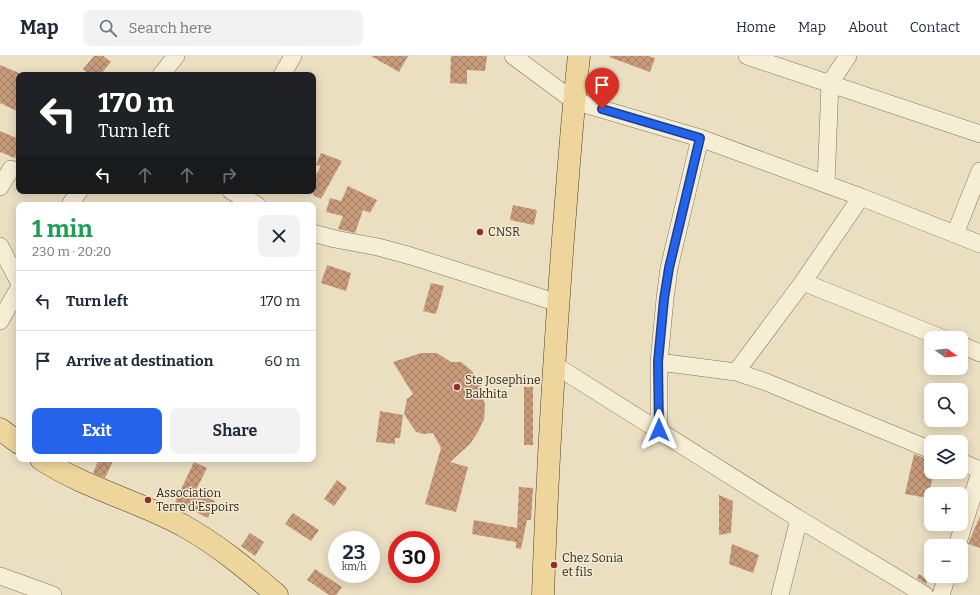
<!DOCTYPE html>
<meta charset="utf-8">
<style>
:root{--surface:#fff;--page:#f2f2f3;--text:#1f2937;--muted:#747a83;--line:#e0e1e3;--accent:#2563eb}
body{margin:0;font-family:Bitter,serif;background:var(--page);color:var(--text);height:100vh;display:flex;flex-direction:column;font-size:15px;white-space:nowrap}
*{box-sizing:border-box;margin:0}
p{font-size:13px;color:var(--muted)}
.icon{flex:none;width:22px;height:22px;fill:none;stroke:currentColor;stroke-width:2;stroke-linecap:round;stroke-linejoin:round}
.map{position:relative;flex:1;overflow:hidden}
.sheet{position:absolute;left:16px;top:146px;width:300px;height:260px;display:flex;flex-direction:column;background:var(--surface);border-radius:8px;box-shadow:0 2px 10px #0003}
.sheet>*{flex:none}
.hud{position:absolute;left:16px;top:16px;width:300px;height:122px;border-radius:8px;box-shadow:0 2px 10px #0003;background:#202124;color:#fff;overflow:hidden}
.needle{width:26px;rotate:104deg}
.buttons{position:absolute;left:924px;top:275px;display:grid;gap:8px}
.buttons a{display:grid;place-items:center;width:44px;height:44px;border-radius:8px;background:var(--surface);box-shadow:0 2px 10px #0003;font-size:20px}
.speed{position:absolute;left:328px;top:475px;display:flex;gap:8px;font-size:20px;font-weight:700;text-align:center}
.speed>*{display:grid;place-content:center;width:52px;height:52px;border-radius:50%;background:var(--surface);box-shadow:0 2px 10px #0003;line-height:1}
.speed small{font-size:10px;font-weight:400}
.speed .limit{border:6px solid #d22;background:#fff;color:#111}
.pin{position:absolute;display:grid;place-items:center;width:34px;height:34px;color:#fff;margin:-41px -17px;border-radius:50% 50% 50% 0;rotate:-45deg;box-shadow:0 0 4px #0007}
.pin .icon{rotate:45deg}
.me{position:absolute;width:44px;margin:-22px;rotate:0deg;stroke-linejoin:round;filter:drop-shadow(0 0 3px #0008)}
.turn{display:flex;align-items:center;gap:14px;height:84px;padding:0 16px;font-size:18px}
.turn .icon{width:52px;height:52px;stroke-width:2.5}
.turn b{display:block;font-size:28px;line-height:34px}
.lanes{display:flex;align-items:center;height:38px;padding:0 16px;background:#0003;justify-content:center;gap:20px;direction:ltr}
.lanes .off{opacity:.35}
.round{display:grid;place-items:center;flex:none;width:42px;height:42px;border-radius:8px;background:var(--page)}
.overview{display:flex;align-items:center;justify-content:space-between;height:68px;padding:0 16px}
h1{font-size:24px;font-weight:700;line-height:30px;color:#1e9e55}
.cta{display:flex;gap:8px;margin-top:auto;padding:8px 16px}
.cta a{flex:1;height:46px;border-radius:8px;background:var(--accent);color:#fff;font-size:16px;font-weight:700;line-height:46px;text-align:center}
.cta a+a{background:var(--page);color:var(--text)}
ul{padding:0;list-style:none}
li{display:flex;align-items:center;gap:12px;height:60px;padding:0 16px;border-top:1px solid var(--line)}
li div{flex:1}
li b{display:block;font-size:15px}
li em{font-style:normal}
header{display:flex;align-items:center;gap:24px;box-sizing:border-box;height:56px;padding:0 20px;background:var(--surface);border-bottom:1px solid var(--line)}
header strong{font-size:19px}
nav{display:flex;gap:22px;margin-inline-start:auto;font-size:14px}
.search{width:280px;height:36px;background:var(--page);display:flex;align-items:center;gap:10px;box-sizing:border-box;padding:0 14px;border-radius:8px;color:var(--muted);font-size:15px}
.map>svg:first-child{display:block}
.building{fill:url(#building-cross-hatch)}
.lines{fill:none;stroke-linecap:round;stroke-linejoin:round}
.minor-casing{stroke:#84715a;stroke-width:18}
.major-casing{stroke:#523f2e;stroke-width:23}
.minor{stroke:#f6edd5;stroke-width:17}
.major{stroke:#edd59b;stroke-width:22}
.route-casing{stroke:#184099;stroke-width:10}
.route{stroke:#2563eb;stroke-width:7}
.poi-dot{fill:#8f2f2e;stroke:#f3ead1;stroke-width:1.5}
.labels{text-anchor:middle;stroke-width:3;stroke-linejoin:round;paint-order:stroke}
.poi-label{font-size:12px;fill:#34291e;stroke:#f3ead1;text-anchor:start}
</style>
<header>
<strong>Map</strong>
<div class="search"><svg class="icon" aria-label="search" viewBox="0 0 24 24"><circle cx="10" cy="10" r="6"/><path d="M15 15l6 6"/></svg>Search here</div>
<nav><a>Home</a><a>Map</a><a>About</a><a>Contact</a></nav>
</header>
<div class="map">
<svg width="980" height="539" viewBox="0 0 980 539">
<defs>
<pattern id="building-cross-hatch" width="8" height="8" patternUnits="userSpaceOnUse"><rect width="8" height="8" fill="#c79b7a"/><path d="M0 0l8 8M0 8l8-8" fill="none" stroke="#a27e63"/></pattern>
</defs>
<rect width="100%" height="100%" fill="#ebdfc2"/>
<path class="building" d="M94,0H103L111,6L100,19H90L83,13Z
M371,0H408L399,16Z
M451,0H487L485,15L467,14V28L450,27Z
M610,0H648L655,2L650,16L609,1Z
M0,9L19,17V56L0,47Z
M0,75L19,83V92L15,102L0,96Z
M321,97L342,105L321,143L313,139V124L321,110L316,109Z
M348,130L377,144L370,157L363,154L355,177L338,173L343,160L326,156L330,142L341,145Z
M513,149L537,154L534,169L510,164Z
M327,209L351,217L346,235L321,227Z
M431,227L444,230L436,258L423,255Z
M421,297H437L451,306H461L472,315L481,329L485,350L484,363L478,376L470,388L450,406L468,411L456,456L425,448L441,392L433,377L424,378L416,376L404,358L407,343L413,338L393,306Z
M524,331H533V389H524Z
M380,355L403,359L400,382H395V388L376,386Z
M914,398L931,405V416H934L928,442L905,438Z
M99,403H114L105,422L93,417Z
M194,406L207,412L195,436L215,445L208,462L175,446Z
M337,424L347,432L334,450L324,443Z
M519,431L533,432L531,464H527L521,493L516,492V486L472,478L474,464L517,472Z
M719,439L733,445L731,477L719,479Z
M293,457L319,474L311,485L285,468Z
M980,460V492L968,488Z
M250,477L264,486L255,500L241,490Z
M732,488L759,499L753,517L729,508Z
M315,513L342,531L336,539H329L307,524Z
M919,518L928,524L926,528L917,522Z"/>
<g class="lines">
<defs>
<path id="minor" d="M513,0L574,45L700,82L861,141L980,188
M747,0L980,78
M161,19L176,0
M282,19L293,0
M826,128L830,27L848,0
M0,131L11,113
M231,135L257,149
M70,149L79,135
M313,177L335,183L378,191L411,200L558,247
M955,178L980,115
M0,190L19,226
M803,226L942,282
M0,265L19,232
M961,289L980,297
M659,306L736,316L766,326L931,394
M553,308L799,463L925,539
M736,316L803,226L861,141
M659,374V306L665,243L669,212L700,82
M961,406L980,414
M957,490L980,416
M0,520L53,539
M780,539L799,463
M941,539L947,520"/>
<path id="major" d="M0,373L19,387
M41,403C85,432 138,445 184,470C218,489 248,514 277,539
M543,539C547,420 554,302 563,183C568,122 572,61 579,0"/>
</defs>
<use href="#minor" class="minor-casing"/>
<use href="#major" class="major-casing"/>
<use href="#minor" class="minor"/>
<use href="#major" class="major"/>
</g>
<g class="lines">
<defs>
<path id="route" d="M602,53L700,82L669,212L664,243L658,306L659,374"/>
</defs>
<use href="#route" class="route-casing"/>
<use href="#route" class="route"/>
</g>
<g class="poi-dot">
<circle cx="480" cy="176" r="4"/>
<circle cx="457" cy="331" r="4"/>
<circle cx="148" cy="444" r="4"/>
<circle cx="554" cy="509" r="4"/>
</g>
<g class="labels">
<g class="poi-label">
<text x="488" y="180">CNSR</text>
<text x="465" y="328">Ste Josephine<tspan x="465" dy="14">Bakhita</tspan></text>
<text x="156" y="441">Association<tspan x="156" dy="14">Terre d'Espoirs</tspan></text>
<text x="562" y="506">Chez Sonia<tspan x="562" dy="14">et fils</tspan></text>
</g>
</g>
</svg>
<div class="buttons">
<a><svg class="needle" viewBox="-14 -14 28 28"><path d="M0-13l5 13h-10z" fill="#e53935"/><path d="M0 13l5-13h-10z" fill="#747a83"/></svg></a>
<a><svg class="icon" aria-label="search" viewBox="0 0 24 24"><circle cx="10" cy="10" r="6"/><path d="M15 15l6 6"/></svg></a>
<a><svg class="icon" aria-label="layers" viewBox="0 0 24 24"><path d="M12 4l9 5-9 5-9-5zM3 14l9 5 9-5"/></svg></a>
<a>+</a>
<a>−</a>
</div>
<div class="speed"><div>23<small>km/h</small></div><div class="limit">30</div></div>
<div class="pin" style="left:602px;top:53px;background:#d93025"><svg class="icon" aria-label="arrive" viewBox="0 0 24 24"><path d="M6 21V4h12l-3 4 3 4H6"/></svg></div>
<svg class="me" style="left:659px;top:374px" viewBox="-20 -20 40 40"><path d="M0-17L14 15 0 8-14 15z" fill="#2563eb" stroke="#fff" stroke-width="4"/></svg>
<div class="hud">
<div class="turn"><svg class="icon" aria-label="left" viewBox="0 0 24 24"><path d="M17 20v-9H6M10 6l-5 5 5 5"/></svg><div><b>170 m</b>Turn left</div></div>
<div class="lanes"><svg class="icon" aria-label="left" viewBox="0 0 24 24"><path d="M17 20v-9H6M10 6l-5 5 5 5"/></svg><svg class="icon off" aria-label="ahead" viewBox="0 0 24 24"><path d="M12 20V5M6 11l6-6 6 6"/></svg><svg class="icon off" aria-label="ahead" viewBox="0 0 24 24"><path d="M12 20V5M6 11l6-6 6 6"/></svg><svg class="icon off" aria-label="right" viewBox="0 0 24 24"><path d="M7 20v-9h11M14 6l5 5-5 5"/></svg></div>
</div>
<section class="sheet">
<div class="overview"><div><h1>1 min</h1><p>230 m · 20:20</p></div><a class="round"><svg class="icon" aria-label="close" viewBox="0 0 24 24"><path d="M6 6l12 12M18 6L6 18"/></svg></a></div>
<ul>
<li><svg class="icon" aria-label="left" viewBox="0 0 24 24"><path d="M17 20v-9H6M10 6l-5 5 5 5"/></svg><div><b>Turn left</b></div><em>170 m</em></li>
<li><svg class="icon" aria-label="arrive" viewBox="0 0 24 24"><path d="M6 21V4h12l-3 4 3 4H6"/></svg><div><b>Arrive at destination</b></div><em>60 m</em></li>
</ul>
<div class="cta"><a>Exit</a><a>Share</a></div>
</section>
</div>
